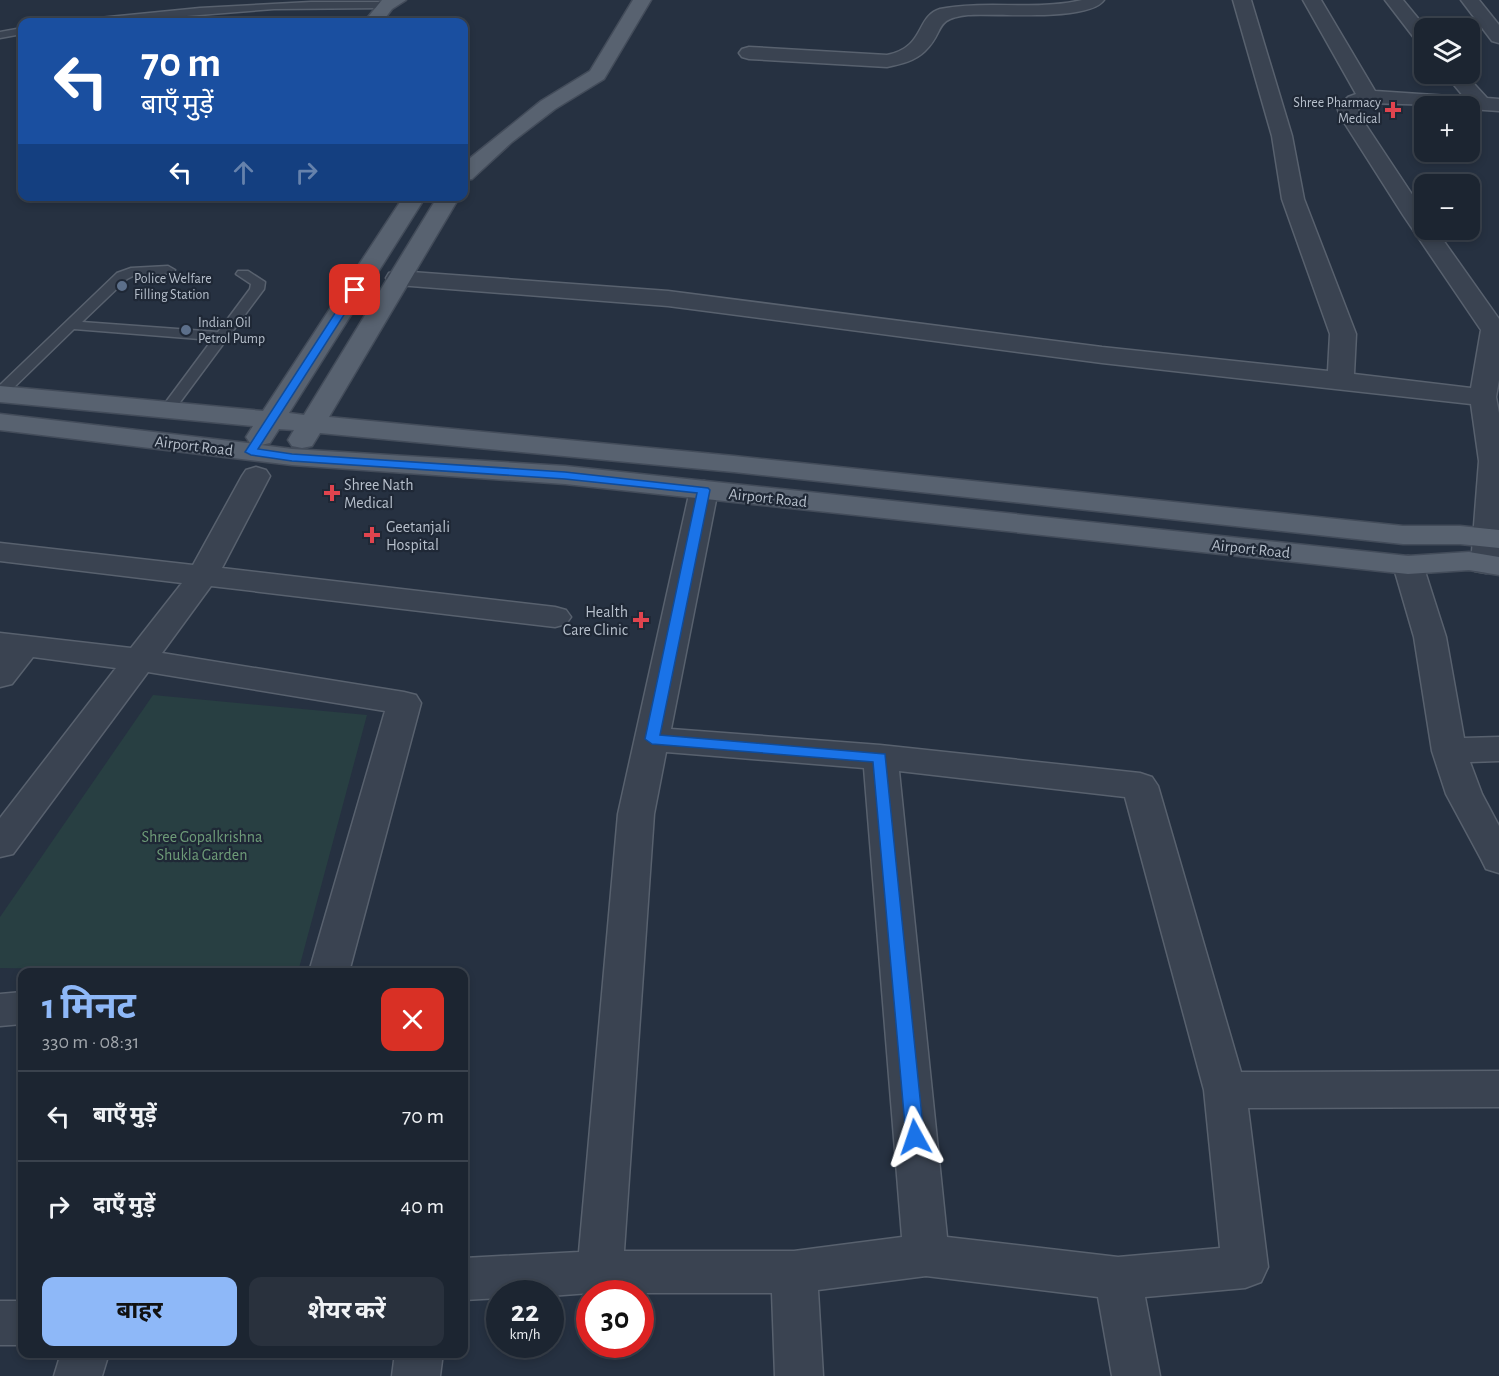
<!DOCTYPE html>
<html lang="hi">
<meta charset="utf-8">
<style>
:root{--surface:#1c2531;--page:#29313d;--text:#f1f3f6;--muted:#a0a5ab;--line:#3a424d;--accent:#8eb8f8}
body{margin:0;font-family:"Alegreya Sans","Noto Sans Devanagari",sans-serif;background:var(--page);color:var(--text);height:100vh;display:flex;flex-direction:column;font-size:22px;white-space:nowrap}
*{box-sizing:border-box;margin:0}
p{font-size:20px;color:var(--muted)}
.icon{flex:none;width:33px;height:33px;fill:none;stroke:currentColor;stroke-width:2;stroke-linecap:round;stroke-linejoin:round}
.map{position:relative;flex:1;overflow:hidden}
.sheet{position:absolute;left:18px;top:968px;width:450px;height:390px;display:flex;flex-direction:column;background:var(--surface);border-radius:12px;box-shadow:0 3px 9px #0003,0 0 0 2px var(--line)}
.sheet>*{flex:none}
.hud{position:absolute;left:18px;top:18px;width:450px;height:183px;border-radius:12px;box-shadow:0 3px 9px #0003,0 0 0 2px var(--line);background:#1a4fa0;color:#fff;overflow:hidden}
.controls{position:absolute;left:1414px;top:18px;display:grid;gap:12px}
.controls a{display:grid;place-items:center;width:66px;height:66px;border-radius:12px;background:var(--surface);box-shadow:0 3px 9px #0003,0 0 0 2px var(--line);font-size:30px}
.speed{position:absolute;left:486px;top:1280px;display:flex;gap:12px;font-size:30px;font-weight:700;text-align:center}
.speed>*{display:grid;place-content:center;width:78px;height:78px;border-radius:50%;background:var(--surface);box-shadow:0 3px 9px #0003,0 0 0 2px var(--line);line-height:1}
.speed small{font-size:15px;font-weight:400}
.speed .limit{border:9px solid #d22;background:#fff;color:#111}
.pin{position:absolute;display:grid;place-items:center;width:51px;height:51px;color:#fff;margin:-26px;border-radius:12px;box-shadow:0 3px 9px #0006}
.me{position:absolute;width:66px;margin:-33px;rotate:355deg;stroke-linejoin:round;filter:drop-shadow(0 0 4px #0008)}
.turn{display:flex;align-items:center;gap:21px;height:126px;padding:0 24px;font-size:27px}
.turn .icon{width:78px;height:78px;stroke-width:2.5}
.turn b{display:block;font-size:42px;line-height:51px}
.lanes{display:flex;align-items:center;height:57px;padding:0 24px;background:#0003;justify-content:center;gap:30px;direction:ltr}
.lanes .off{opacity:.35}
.round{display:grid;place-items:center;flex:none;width:63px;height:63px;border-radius:12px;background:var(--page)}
.overview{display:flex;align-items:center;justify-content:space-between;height:102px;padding:0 24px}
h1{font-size:36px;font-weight:700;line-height:45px;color:var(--accent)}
.primary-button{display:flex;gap:12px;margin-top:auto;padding:12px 24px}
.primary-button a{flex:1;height:69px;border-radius:12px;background:var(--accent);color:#111;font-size:24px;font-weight:700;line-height:69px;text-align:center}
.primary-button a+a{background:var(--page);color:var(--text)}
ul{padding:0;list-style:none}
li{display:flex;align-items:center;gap:18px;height:90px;padding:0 24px;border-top:2px solid var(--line)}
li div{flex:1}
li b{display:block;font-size:22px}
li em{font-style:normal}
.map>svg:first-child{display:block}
.green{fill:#283f42}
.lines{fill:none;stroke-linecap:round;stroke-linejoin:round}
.service-casing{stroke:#58616e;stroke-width:3}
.minor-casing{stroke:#58616e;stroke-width:3}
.primary-casing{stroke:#434c5a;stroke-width:3}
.service{fill:#3a4351;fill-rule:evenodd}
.minor{fill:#3a4351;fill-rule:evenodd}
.primary{fill:#586270;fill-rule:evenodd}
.route{fill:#1a73e8;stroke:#114b97;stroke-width:1.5}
.health-dot{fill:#e0444e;stroke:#1f2836;stroke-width:2}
.service-dot{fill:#5c6f8a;stroke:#1f2836;stroke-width:2}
.labels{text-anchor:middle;stroke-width:4.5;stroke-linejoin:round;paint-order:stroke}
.far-poi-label{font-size:14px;fill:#b6bfcb;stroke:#1f2836;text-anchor:start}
.street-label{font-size:16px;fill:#b6bfcb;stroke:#1f2836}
.poi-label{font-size:16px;fill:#b6bfcb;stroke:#1f2836;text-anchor:start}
.park-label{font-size:16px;fill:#6e9c78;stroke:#1f2836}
</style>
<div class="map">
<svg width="1499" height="1376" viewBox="0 0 1499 1376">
<rect width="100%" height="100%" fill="#263141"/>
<path class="green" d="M153,695L367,715L298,972L0,968V917Z"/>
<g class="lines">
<defs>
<path id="service" d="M311,2H386L391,5L386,8L274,9L111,22H84L89,19L200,8Z
M22,28V34L0,38V32Z
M168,266L175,270L173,273L133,276L127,279L82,322L218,332L250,289L251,284L236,274L238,271H248L265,282L264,289L172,413L167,414L160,410L212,340L74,329L5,396L0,397V385L117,273L131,268Z"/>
<path id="minor" d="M1082,0H1104C1089,22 995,13 968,15C932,19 946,31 925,51C915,61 901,64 887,67L749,59L742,57L739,53L742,49L749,47L887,55C926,47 915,17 940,9C986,0 1036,11 1082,0Z
M1233,0H1251L1292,136L1304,199L1356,334L1354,374L1471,388L1481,330L1403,215L1340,116L1337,107L1348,97L1356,94L1303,0H1321L1375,91L1464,97L1445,74H1465L1487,98L1499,99V111L1470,109V106L1369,103L1358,109L1360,116L1425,214V230H1436L1499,319V380L1496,397L1499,413V567L1497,571L1486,573L1475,571L1471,564L1479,461L1471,404L1102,363L668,306L398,285L389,283L386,278L389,273L398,271L668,291L1102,347L1328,371L1330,334L1282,199L1272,136Z
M1385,0H1403L1426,28L1425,45L1418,43Z
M1461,0H1479L1499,25V43L1492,41Z
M256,467L266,470L270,476L222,568L555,607L566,610L571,617L566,624L555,627L211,586L162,653L404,692L416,695L421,703L349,972H309L385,711L148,672L13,854L0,857V818L116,668L33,657L12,684L0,687V633L131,648L182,583L0,561V543L193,565L242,476L246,470Z
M704,481L714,484L718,490L671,729L880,745L1140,773L1152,777L1158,786L1241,1072L1499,1071V1107L1248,1108L1268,1267L1261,1282L1245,1288L1145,1297L1160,1376H1112L1098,1297L926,1276L818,1290L823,1376H775L772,1293H590L550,1296V1293H500V1298L464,1300V1258L579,1252L618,814L690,490L694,484ZM666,752L864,768L902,1237L794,1251H624L654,814ZM899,771L1125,797L1204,1090L1220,1248L1118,1257L947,1237Z
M1408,556L1419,558L1423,565L1446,637L1464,738L1499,737V761L1470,762L1482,794L1499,826V873L1486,869L1481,859L1446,794L1432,751L1414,637L1393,565L1397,558Z
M22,992V1024L0,1026V994Z
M0,1301H22V1345H0Z
M61,1353H109L102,1376H54Z
M395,1353H443L440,1376H392Z"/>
<path id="primary" d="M382,0H406L392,9L382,22H364Z
M633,0H651L604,79L555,109L512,142L472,179L464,180V163L541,101L590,71Z
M404,196H426L289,413L304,415L438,196H460L329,417L734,456L1403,526H1460L1499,530V548L1460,544H1403L734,472L320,433L312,446L302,448L292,446L288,440L294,430L279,429L270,443L261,445L292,449L565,466L1408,556L1469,552L1499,557V575L1469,570L1408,574L565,484L292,465L0,430V414L256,444L250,443L246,437L253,426L0,402V386L263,411Z"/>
</defs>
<use href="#service" class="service-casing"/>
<use href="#minor" class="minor-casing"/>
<use href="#primary" class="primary-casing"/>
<use href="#service" class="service"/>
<use href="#minor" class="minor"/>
<use href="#primary" class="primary"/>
</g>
<path class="route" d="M355,286L360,290L258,449L292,454L565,472L708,488L710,490L660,735L885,754L924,1137L921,1142L915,1145L909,1142L906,1137L873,762L652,744L645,739L697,493L565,479L292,461L251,455L245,452L350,290Z"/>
<g class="health-dot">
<path d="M1390 101h6v6h6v6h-6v6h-6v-6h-6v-6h6z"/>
<path d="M329 484h6v6h6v6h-6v6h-6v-6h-6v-6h6z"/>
<path d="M369 526h6v6h6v6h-6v6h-6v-6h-6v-6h6z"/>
<path d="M638 611h6v6h6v6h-6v6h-6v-6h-6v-6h6z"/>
</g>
<g class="service-dot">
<circle cx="122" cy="286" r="6"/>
<circle cx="186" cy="330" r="6"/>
</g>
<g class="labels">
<g class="far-poi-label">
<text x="1381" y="107" text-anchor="end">Shree Pharmacy<tspan x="1381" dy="16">Medical</tspan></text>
<text x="134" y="283">Police Welfare<tspan x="134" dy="16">Filling Station</tspan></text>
<text x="198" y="327">Indian Oil<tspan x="198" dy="16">Petrol Pump</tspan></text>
</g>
<g class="street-label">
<text transform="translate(194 445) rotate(7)" y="6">Airport Road</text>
<text transform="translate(768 497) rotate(6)" y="6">Airport Road</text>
<text transform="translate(1251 548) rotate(6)" y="6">Airport Road</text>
</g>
<g class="poi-label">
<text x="344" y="490">Shree Nath<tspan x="344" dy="18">Medical</tspan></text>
<text x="386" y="532">Geetanjali<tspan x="386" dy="18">Hospital</tspan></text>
<text x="628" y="617" text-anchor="end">Health<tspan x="628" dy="18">Care Clinic</tspan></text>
</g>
<g class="park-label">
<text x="202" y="842">Shree Gopalkrishna<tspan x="202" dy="18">Shukla Garden</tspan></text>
</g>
</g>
</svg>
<div class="controls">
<a><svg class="icon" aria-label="layers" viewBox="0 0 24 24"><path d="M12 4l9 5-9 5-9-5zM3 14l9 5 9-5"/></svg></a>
<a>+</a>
<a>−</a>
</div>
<div class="speed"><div>22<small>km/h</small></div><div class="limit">30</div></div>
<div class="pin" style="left:355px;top:290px;background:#d93025"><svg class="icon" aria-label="arrive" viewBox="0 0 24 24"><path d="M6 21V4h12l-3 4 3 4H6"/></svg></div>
<svg class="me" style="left:915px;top:1137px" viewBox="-20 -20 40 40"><path d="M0-17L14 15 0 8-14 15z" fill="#1a73e8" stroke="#fff" stroke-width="4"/></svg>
<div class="hud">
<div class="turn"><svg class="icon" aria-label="left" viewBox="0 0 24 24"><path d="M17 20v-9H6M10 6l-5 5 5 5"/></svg><div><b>70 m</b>बाएँ मुड़ें</div></div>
<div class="lanes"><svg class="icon" aria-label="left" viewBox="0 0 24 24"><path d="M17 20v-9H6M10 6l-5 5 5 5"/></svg><svg class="icon off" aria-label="ahead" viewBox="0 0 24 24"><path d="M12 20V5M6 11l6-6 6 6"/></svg><svg class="icon off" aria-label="right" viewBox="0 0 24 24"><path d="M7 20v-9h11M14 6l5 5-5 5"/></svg></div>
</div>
<section class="sheet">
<div class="overview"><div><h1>1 मिनट</h1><p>330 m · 08:31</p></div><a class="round" style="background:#d93025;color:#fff"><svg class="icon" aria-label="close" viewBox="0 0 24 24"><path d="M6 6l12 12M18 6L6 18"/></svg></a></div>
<ul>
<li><svg class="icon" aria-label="left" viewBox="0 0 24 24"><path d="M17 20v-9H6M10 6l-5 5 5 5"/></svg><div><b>बाएँ मुड़ें</b></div><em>70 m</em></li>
<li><svg class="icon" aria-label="right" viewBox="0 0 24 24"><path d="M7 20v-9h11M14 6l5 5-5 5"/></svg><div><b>दाएँ मुड़ें</b></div><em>40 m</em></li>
</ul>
<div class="primary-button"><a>बाहर</a><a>शेयर करें</a></div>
</section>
</div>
